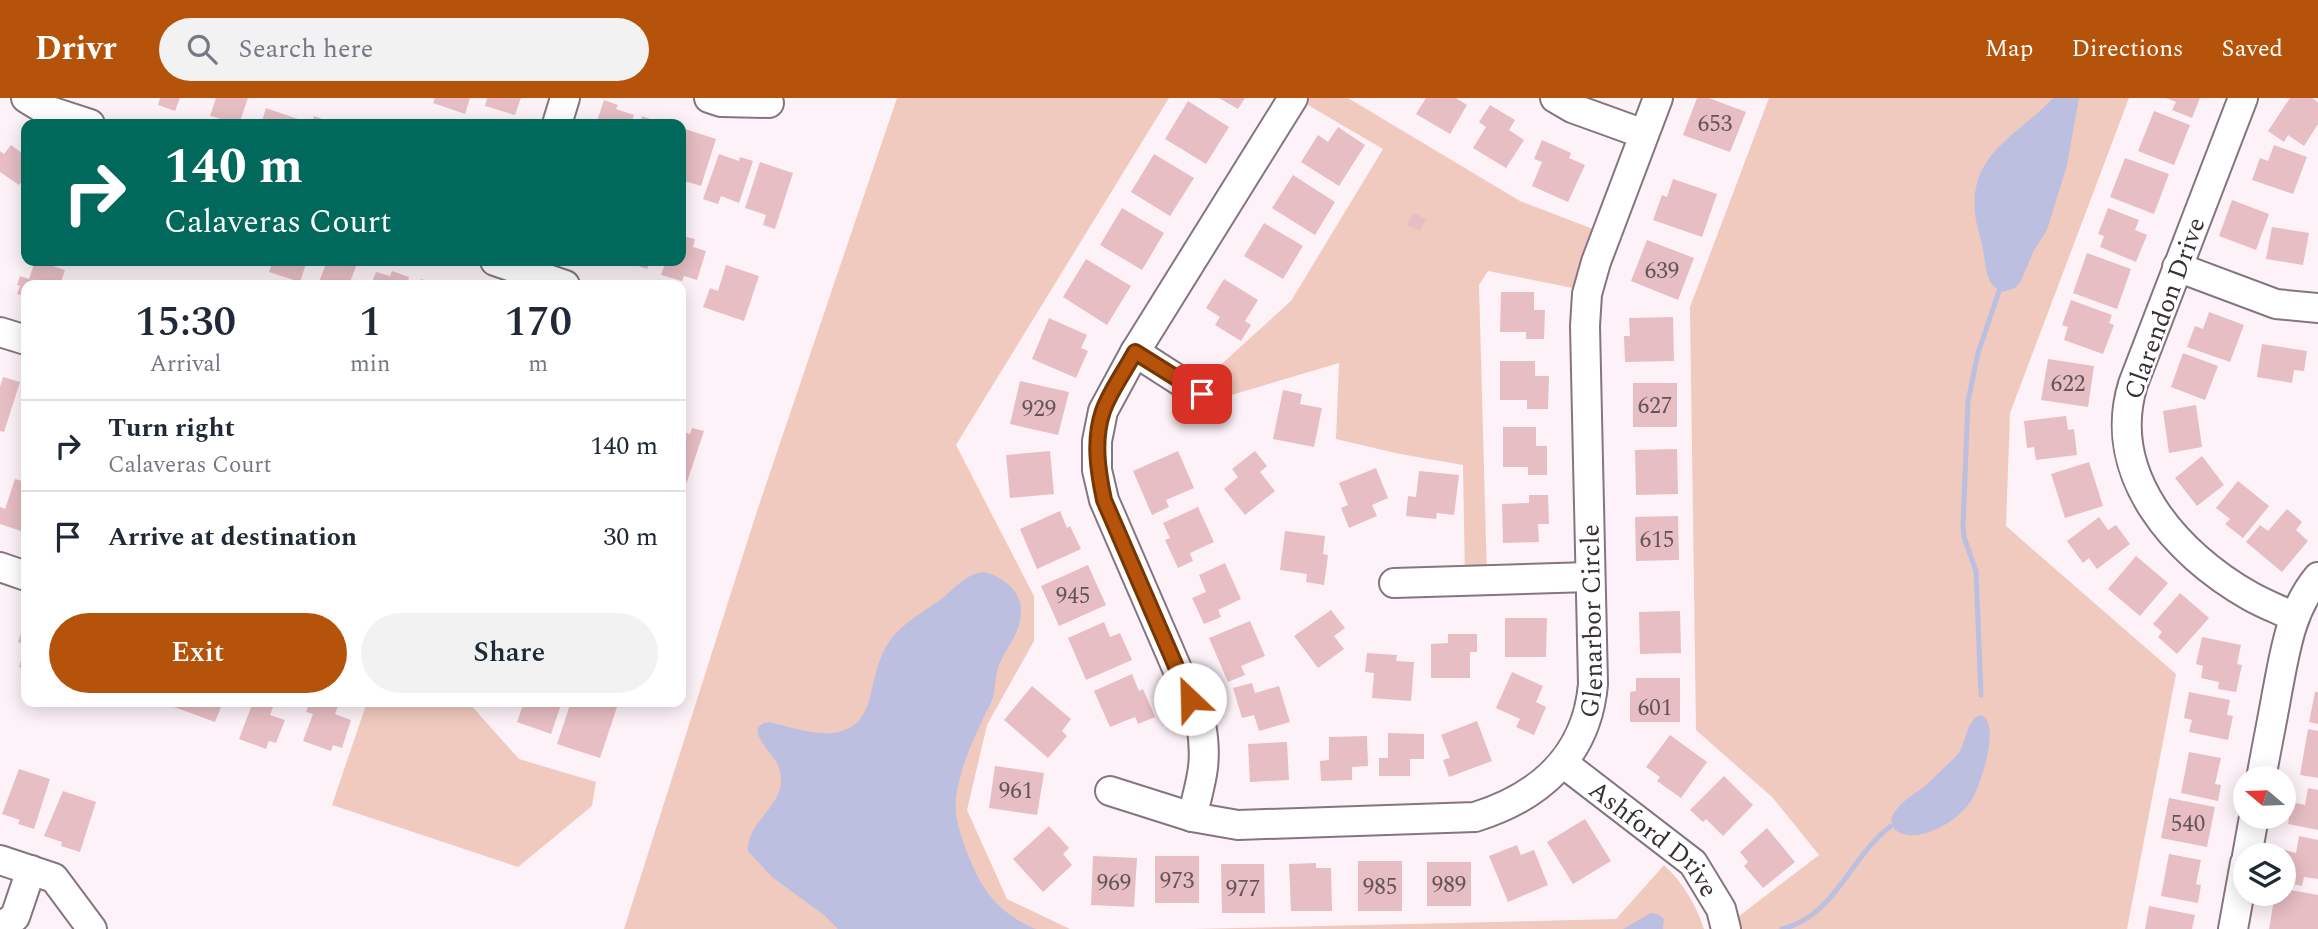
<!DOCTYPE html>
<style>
:root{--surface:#fff;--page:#f2f2f3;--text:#1f2937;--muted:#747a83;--line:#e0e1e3;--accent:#b45309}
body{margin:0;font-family:Spectral,serif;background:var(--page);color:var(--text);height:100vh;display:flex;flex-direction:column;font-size:26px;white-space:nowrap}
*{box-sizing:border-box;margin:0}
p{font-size:23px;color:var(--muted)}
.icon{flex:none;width:38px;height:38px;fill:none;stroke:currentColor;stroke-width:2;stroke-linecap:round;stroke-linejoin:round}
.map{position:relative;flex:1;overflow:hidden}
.drawer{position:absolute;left:21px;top:182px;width:665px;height:427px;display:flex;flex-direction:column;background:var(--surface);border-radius:14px;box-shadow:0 4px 18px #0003}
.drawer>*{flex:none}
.top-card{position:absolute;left:21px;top:21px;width:665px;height:147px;border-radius:14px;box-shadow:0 4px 18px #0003;background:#00695c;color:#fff;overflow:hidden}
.needle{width:46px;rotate:289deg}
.controls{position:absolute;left:2233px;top:668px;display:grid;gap:14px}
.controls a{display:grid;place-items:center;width:63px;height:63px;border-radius:50%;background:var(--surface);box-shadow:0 4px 18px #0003;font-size:35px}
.pin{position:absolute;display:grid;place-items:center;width:60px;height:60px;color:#fff;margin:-30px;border-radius:14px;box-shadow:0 4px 10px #0006}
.me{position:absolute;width:77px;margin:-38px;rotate:336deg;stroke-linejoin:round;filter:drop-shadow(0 0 5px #0008)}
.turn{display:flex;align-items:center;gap:24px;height:147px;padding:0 28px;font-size:32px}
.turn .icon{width:91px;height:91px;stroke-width:2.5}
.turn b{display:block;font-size:49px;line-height:60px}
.eta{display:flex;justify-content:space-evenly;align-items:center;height:119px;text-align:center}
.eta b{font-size:42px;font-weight:600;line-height:49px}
.cta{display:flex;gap:14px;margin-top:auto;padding:14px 28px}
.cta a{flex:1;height:80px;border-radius:42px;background:var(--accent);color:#fff;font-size:28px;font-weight:600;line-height:80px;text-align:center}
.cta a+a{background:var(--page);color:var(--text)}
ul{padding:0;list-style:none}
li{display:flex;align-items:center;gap:21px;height:91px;padding:0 28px;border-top:2px solid var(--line)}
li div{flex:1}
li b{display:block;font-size:26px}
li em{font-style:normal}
header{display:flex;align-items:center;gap:42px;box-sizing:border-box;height:98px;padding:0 35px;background:var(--accent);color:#fff}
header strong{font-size:33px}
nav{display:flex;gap:38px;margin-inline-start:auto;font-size:24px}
.search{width:490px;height:63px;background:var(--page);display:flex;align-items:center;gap:18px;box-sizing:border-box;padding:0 24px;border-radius:38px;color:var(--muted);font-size:26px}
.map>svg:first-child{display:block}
.green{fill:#f0cabe}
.water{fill:#bcbfe0}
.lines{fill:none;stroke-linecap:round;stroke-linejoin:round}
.stream{stroke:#bcbfe0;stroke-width:5}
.building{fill:#e6bec4}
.minor-casing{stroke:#867580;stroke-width:32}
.minor{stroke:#fff;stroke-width:28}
.route-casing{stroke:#753606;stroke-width:18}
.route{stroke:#b45309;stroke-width:12}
.labels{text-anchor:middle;stroke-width:5;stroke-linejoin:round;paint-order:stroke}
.number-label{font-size:23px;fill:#645459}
.street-label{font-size:26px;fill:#383135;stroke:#fff}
</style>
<header>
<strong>Drivr</strong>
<div class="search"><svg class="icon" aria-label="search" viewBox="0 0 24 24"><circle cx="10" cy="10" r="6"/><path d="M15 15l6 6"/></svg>Search here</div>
<nav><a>Map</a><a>Directions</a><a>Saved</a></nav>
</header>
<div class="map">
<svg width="2318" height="831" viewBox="0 0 2318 831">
<rect width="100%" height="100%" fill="#fef2f9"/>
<path class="green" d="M897,0H1169L956,347L1034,498V543L987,627L967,712L1007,801L1070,831H624L757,413Z
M1296,0H1348L1520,103L1606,136L1588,193L1488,173L1479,187L1487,481L1465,482L1463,367L1400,356L1336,341L1339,265L1211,303L1194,291L1291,203L1383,51Z
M1769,0H2129L2010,315L2006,428L2176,576L2127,831H1722L1819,757L1773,700L1696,632L1690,209Z
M367,604H468L519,661L596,684L592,708L518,769L332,707Z
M1664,767C1684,786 1695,805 1704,831H1193L1616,821Z"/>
<path class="water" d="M2053,0H2079L2067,67L2047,132L2033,154L2021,183L2015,190L2002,194C1985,186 1986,168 1983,152C1981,140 1976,127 1975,115C1969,55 2018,38 2053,0Z
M984,474C1002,478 1022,493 1021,514C1021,534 1006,550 999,567C995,577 996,588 993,599C991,607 985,615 982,623C971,646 962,667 957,693C952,719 962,741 971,764C984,796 1003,818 1036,831H838L824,817L772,779L748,753C746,725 783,708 781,681C781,675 779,670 777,665C771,654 742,628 769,624C806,633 854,652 869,603C874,584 877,564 887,547C900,526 921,516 940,502C955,491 964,476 984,474Z
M1981,617C2002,625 1980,689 1971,703C1960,719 1944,729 1926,735C1914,738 1906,739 1895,732L1891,722C1897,705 1911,699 1925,688C1936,678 1947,667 1957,657C1967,646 1966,620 1981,617Z
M1651,815L1658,816L1664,821L1663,831H1623Z"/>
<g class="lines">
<path class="stream" d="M1981,597L1976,473L1964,439L1963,428L1968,303L1978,255L1999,193
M1782,831C1836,818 1850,758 1891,728"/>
</g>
<path class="building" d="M160,0H180L175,13L158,7Z
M216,0H248L239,26L210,18Z
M435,0H470L465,16L433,5Z
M487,0H521L515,17L485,8Z
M1219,0H1245L1238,11Z
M1426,0H1456L1467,7L1450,36L1416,16Z
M1697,0H1709L1746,14L1730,54L1683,37Z
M2166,0H2200L2192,20L2172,12L2176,4Z
M2290,0H2312L2318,4V26L2304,48L2288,37L2284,44L2268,33Z
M604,2L618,7L616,11L634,17L631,26H596Z
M1188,3L1229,29L1206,66L1165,41Z
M1490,7L1515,22L1509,32L1524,42L1506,70L1473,50L1486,29L1479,24Z
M266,10L298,21L296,26H261Z
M2154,13L2190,27L2174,67L2138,53Z
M314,18L337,26H311Z
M642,18L664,26L666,21L681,26H640Z
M1338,29L1365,47L1339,88L1301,64L1318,37L1328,44Z
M682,30L716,41L701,88L681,82Z
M1542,42L1571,55L1569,60L1585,67L1568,104L1532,88L1542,64L1534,61Z
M11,47L26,58V78L19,87L0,74V53L4,56Z
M2274,47L2307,59L2293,96L2252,82L2260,60L2268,63Z
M719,56L739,63L740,59L753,63L739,105L721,98L718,106L703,101Z
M1154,56L1194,80L1170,118L1131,94Z
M2125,60L2169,76L2154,116L2110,99Z
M760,64L793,75L775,131L763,127L766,117L745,110Z
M1293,77L1335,104L1315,137L1272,110Z
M1673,81L1717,96L1702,139L1653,122L1662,97L1667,99Z
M2232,102L2269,116L2256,152L2219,138Z
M1122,110L1164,135L1142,172L1100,147Z
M2108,110L2139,122L2135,132L2147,137L2136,164L2100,149L2104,138L2098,136Z
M1414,115L1426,121L1420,133L1407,127Z
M1264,125L1303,148L1283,181L1244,158Z
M2272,129L2309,135L2303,167L2266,161Z
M683,138L695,141L693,149L706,153L697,182L684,178L682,183L661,177L666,163H681V145Z
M1647,142L1694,160L1678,202L1631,183Z
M2087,155L2131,171L2117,211L2073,195Z
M1086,161L1131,188L1107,227L1063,199Z
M35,163H49L47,166L65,172L60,187H26V199L17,196L20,188L17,187L20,178L29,181Z
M273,163H307L300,184L269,174Z
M327,163H358L349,187H329L319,184Z
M624,163H650L647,171Z
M726,167L759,178L744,223L703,209L710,190L718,193Z
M392,173L409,179L407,187H371L376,174L390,178Z
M421,181L440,187H418Z
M1224,181L1258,202L1245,223L1251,227L1241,243L1215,227L1220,219L1206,210Z
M1501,194H1534V212H1545L1544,241H1526V234H1500Z
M2071,202L2112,217L2109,225L2114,227L2103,256L2064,242L2068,229L2062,227Z
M2209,214L2244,227L2230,264L2187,249L2195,228L2203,231Z
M1673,219L1674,263L1625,264L1624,238H1630L1629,220Z
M1049,220L1087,237L1081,250L1088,253L1076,280L1032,261Z
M2262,246L2307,253L2304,273L2294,272L2292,285L2257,279Z
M2183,255L2218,268L2205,302L2171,289Z
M2048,261L2094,268L2088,309L2041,302Z
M1500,263H1535V278H1549L1548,311H1527V302H1500Z
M3,279L20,284L4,334L0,333V289Z
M1020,283L1069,294L1058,337L1010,326Z
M1633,285H1677V329H1633Z
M1283,292L1302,296L1300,306L1322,310L1314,349L1273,341Z
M2196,307L2202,349L2169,355L2163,313Z
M2066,318L2068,332L2074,331L2077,357L2036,362L2034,349L2027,350L2024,323Z
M1503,329H1536V348H1547V377H1528V369H1503Z
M692,330L704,333L686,387L681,385V333L690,336Z
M1677,351L1678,396L1636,397L1635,352Z
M1050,353L1054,396L1010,400L1006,357Z
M1178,353L1194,390L1166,402L1169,409L1152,417L1133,373Z
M1255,353L1267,368L1260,374L1275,393L1245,417L1224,391L1238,379L1232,371Z
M2202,358L2224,387L2197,408L2175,380Z
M2089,364L2103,408L2065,420L2051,376Z
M1376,370L1388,400L1372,407L1377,418L1349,430L1341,410L1348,407L1339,385Z
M1419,373L1459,377L1454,417L1437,415L1436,421L1406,418L1408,398L1416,399Z
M15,381L26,384V418L21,433L0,426V409L5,411Z
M2238,383L2269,408L2243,440L2225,426L2230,421L2216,410Z
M1529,397H1548L1549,426H1538L1539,444L1503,445L1502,406L1529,405Z
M1198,409L1214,444L1190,455L1193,463L1178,470L1165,442L1170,440L1163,425Z
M2287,411L2302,424L2296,432L2308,443L2282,474L2246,444L2260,427L2268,433Z
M1060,413L1067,430L1070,428L1081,451L1037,471L1020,431Z
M1678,418L1679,462L1636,463L1635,419Z
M2099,419L2108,432L2116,427L2130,446L2097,471L2089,460L2083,465L2067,443Z
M1285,433L1325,438L1323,456L1328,457L1324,487L1306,484L1307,476L1280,472Z
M2136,458L2168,485L2140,518L2108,491Z
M1225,465L1241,501L1218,512L1221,519L1204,526L1192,500L1206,494L1199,477Z
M1088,467L1106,507L1059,528L1041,488Z
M2180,495L2209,520L2177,556L2158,539L2162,534L2153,526Z
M1331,512L1345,530L1334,538L1344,551L1318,570L1294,538Z
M1680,513L1681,555L1640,556L1639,514Z
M1505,520H1547L1546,559H1505Z
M1250,523L1265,558L1241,568L1245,577L1228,584L1209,540Z
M1104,524L1110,539L1120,535L1132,562L1086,582L1068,540Z
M24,527H26V547L18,544Z
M1448,536H1477V554H1470V580H1431V546L1448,545Z
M2202,539L2241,547L2237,566L2242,567L2236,594L2218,591L2219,584L2201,580L2203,568L2196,566Z
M26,547V571L19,569Z
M1367,555L1397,557L1396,563L1414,564L1411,603L1372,600L1374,575L1365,574Z
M1512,574L1543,588L1536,604L1546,609L1534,637L1516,629L1520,621L1496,610Z
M1132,576L1139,593L1143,591L1155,619L1138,626L1135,619L1110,629L1094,593Z
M1636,580H1680V624H1630V594L1636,593Z
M1252,585L1255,595L1279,588L1290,624L1259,633L1254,617L1242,620L1233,590Z
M1032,588L1071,621L1062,633L1067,638L1048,660L1004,622Z
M2189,594L2230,602L2227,617L2233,618L2228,642L2189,634L2192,622L2184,620Z
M2315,594H2318V626L2309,624Z
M176,604H223L215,624L174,609Z
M253,604H275L270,617L285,622L276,645L269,643L266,651L239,641Z
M310,604L339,605L335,616L351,622L342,650L333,647L331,653L303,643L313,616L306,614Z
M524,604H562L551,636L517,624Z
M571,604H593L603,607L604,604L618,606L600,660L557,646Z
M1477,623L1492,663L1449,679L1443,662L1450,660L1441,637Z
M2308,631L2318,633V680L2300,677Z
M1388,635L1424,636V661H1410V678H1379V660H1388Z
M1670,637L1707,664L1681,700L1657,683L1660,679L1646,669Z
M1367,638L1368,668L1352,669V682L1321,683L1320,663L1329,662V639Z
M1287,644L1289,682L1250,684L1248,646Z
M2189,654L2221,660L2215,686L2221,687L2218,703L2181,695Z
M995,668L1044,675L1037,717L989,710Z
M19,671L50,681L34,731L18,726L20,722L2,716Z
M1724,678L1753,707L1723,738L1706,721L1703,724L1690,712Z
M2308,690L2318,692V732L2288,726L2292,704L2305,707Z
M63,693L96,704L80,754L61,748L62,744L44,738Z
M2169,700L2215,709L2207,749L2161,740Z
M1585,721L1611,763L1573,786L1547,744Z
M1049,728L1069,750L1063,756L1072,767L1043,794L1013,761Z
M1767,730L1795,764L1763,790L1744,768L1748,764L1740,754Z
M2299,738L2318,742V781L2304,779L2302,788L2284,784L2285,752L2296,755Z
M1517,747L1521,757L1534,752L1548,787L1508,804L1489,758Z
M2169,756L2201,762L2196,786L2201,787L2198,805L2161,798Z
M1093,758L1137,760L1134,809L1091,807Z
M1155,758H1199V805H1155Z
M1358,763H1402V813H1358Z
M1427,764H1471V808H1427Z
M1316,765V770H1331L1332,813H1291L1289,766Z
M1221,766H1264L1265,815H1222Z
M2284,791L2318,797V831H2269L2275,796H2284Z
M2149,808L2195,817L2192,831H2145Z"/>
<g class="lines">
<defs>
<g id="minor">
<path d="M26,0L44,11L90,26"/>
<path d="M709,0L721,4L769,5"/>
<path id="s1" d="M1293,0L1135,254L1103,313L1097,343V372L1104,402L1201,626C1208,664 1201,683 1192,719L1238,727L1475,719C1540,699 1587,657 1593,586L1585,228L1587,196L1596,164L1658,0"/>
<path d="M1555,0L1572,10L1644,36"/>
<path d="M2243,0L2133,286C2105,377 2176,456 2250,498C2264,506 2280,512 2294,519"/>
<path d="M557,26L565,0"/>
<path d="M495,163L565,187"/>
<path d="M2177,169L2276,206L2318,210"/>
<path d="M0,234L26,242"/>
<path d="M1135,254L1211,303"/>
<path d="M0,469L26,478"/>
<path d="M1394,485L1590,479"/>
<path id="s2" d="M1563,665L1693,765L1721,811L1726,831"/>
<path d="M2261,681C2266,652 2272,624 2277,595C2285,554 2290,513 2318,479"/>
<path d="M1110,693L1192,719"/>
<path d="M2247,758L2254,719"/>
<path d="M0,762L54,780L92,831"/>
<path d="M0,829L15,819L31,772"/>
<path d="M2233,831L2245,765"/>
</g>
</defs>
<use href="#minor" class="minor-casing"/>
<use href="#minor" class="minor"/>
</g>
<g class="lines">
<defs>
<path id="route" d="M1190,601L1104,402C1098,373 1093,342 1103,313C1110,293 1125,273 1135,254L1202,296"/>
</defs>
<use href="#route" class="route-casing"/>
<use href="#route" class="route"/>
</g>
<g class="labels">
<g class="number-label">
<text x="1715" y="33">653</text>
<text x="1662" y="180">639</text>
<text x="2068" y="293">622</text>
<text x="1655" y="315">627</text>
<text x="1039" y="318">929</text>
<text x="1657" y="449">615</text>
<text x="1073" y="505">945</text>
<text x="1655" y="617">601</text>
<text x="1016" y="700">961</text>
<text x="2188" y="733">540</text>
<text x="1177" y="790">973</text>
<text x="1114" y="792">969</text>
<text x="1449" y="794">989</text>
<text x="1380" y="796">985</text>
<text x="1243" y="798">977</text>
</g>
<g class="street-label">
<text transform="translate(2164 210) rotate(-70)" y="9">Clarendon Drive</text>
<text dy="9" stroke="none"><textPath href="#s1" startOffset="1332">Glenarbor Circle</textPath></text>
<text dy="9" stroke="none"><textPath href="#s2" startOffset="119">Ashford Drive</textPath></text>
</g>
</g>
</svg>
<div class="controls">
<a><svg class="needle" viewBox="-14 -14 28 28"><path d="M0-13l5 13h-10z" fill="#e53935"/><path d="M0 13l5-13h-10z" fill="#747a83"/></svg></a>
<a><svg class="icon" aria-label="layers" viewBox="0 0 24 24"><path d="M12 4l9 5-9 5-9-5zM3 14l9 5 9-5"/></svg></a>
</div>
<div class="pin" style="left:1202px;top:296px;background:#d93025"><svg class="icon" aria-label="arrive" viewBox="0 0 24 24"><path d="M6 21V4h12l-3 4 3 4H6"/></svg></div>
<svg class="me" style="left:1190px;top:601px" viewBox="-20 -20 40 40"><circle r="19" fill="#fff"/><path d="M0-13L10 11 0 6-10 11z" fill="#b45309"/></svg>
<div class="top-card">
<div class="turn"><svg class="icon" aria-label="right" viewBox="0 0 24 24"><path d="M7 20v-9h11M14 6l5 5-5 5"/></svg><div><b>140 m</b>Calaveras Court</div></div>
</div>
<section class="drawer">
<div class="eta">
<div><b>15:30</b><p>Arrival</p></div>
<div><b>1</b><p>min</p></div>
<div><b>170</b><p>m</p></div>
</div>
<ul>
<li><svg class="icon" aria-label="right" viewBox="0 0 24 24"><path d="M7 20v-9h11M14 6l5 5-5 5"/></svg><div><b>Turn right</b><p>Calaveras Court</p></div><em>140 m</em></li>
<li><svg class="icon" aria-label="arrive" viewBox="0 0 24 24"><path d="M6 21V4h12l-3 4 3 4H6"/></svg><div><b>Arrive at destination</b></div><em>30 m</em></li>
</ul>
<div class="cta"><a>Exit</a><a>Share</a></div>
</section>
</div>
